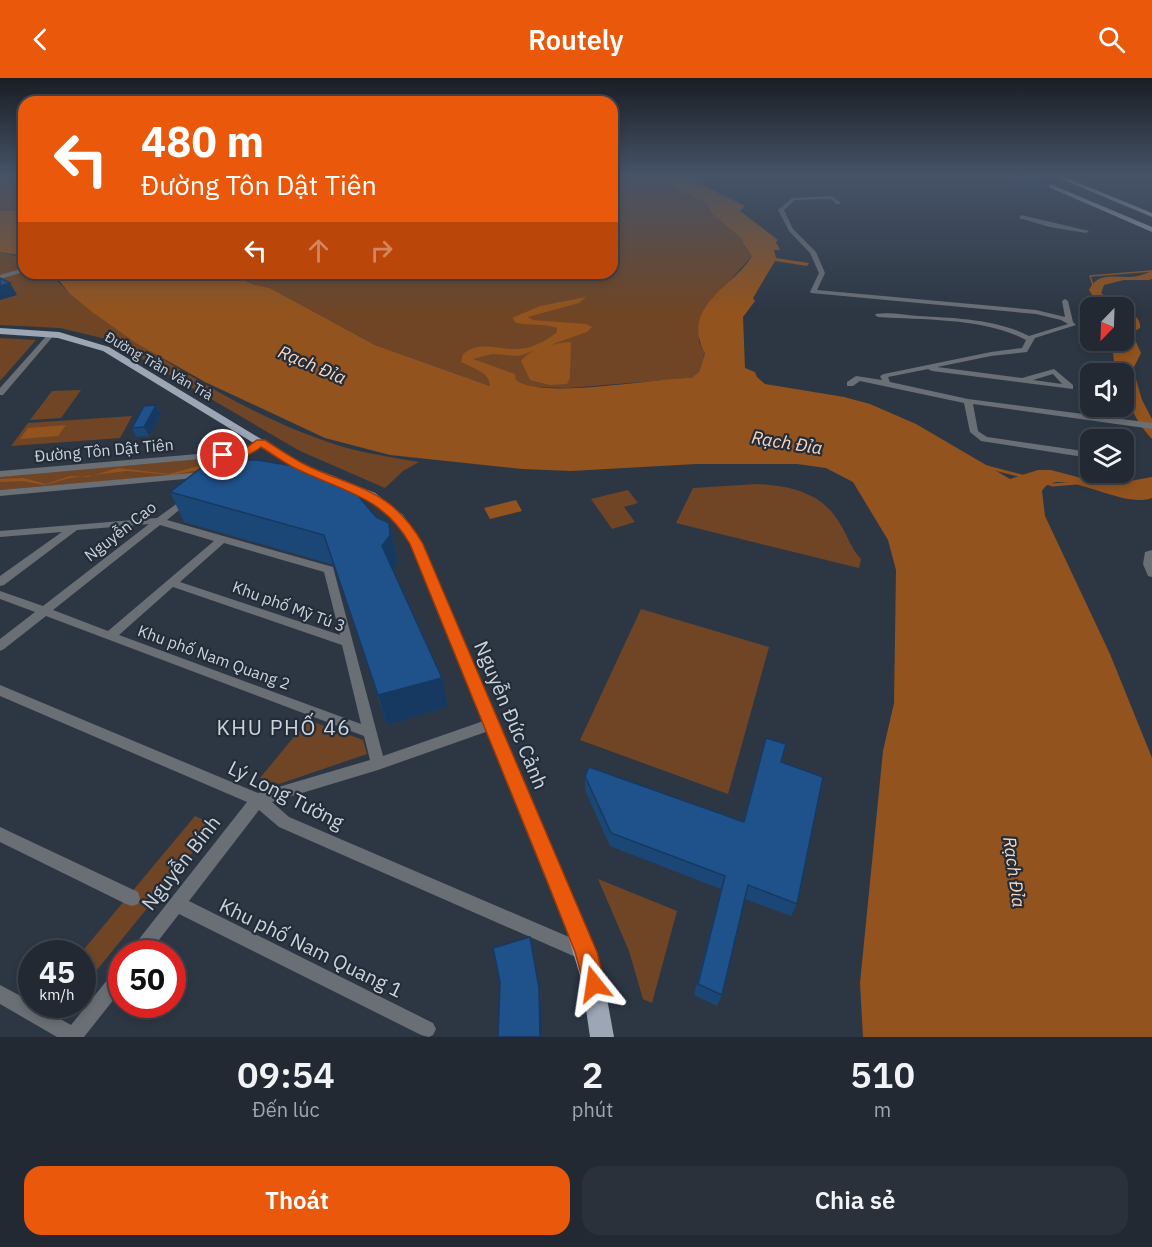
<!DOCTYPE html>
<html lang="vi">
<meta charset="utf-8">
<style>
:root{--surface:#222933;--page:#2a313b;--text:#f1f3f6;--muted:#a2a6ac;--line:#3f454e;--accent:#ea580c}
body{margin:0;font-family:"IBM Plex Sans",sans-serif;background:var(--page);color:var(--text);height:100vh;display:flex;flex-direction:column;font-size:22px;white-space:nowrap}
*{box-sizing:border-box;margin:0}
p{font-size:20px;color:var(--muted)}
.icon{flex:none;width:33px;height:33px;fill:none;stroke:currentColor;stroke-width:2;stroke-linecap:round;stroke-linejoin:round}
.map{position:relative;height:959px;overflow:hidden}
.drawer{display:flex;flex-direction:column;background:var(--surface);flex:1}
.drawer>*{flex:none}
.hud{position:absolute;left:18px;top:18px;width:600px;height:183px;border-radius:18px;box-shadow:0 3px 9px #0003,0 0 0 2px var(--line);background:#ea580c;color:#fff;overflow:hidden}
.needle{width:39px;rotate:203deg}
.tools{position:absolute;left:1080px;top:219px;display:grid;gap:12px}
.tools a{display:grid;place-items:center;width:54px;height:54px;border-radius:12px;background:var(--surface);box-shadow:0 3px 9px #0003,0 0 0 2px var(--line);font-size:30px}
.speed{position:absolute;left:18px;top:862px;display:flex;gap:12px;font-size:30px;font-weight:700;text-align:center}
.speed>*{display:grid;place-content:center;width:78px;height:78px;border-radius:50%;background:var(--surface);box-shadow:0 3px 9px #0003,0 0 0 2px var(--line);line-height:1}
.speed small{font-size:15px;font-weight:400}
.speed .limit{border:9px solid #d22;background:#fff;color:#111}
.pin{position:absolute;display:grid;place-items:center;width:51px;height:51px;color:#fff;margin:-26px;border:3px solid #fff;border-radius:50%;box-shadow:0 2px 6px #0007}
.me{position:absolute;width:66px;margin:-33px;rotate:345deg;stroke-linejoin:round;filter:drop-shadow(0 0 4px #0008)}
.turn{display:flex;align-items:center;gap:21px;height:126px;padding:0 24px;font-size:27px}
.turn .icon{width:78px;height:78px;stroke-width:2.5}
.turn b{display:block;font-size:42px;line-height:51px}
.lanes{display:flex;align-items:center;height:57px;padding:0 24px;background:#0003;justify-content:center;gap:30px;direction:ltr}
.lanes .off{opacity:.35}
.eta{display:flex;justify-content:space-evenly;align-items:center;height:102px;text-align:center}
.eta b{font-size:36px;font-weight:600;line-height:42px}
.button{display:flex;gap:12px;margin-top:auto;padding:12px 24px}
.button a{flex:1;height:69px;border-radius:18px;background:var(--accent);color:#fff;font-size:24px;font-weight:600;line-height:69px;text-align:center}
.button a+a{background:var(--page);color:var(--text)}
header{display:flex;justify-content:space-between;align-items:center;height:78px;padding:0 24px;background:var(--accent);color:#fff;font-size:27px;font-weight:600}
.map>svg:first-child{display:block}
.green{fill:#6f4526}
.water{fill:#92531e}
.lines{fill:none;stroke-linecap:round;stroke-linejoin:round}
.stream-far1{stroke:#92531e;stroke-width:1.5}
.stream{stroke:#92531e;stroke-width:3}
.minor{fill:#6a6f76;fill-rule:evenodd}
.major{fill:#9ca6b4;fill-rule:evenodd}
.wall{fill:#1b4777}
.shaded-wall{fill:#163961}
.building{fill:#1f528a;stroke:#163961;stroke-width:1.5}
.route{fill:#ea580c;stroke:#983908;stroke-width:1.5}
.labels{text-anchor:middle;stroke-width:4.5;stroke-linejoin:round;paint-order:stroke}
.far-street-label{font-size:14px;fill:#ccd3db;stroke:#232d39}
.street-label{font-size:16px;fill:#ccd3db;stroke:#232d39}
.water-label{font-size:18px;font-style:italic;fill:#fbd6bc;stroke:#232d39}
.near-street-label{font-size:20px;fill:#ccd3db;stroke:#232d39}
.near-neighbourhood-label{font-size:21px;letter-spacing:1.5px;fill:#ccd3db;stroke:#232d39}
</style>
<header><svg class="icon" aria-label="back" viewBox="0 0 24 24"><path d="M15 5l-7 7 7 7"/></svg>Routely<svg class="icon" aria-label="search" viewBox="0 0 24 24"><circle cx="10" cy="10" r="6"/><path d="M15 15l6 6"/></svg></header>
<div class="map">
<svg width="1152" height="959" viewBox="0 0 1152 959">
<rect width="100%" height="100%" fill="#2d3744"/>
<path class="green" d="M0,98H24V133H0Z
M615,98H650L709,126L711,135L744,163V168L752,178L704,231L699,264L705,274L699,294L691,300L568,310L490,308L375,267L270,210L252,206L230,195H612V101Z
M0,174L24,180V195H51C72,222 100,239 128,258C194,302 271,348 347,370C370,376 395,380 419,384L403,393L385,410L300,373L110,262L60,250L0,247Z
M0,260L36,262L0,303Z
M81,312L61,340L30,342L52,313Z
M132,338L120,360L11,368L28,345Z
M227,379L229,382L213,394L0,412V398Z
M757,406C789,408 821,414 839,444C847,456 851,471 861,481L859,490L676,445L693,410Z
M628,412L638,425L624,429L635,444L612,451L591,421Z
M641,531L769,569L728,716L580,662Z
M308,642L363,662L367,676L279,706L260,700Z
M195,738L215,747L83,909L82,876H80Z
M598,801L677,833L652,925L643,921L629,873Z"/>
<path class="water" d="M650,98H705L690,101L745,128L740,133L778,162L776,164L780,172H774L776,180L809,185L807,188L775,183L753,220L755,223L743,239L745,290L755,294L757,299L765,306L844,319L870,326L916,346L1010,401L1038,392H1051L1108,407L1152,399V420C1121,432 1057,385 1042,413L1045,438L1110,576L1152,680V959H863L860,905L883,673L894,625L896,492L888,462L853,404L826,390L797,386H696L571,393L522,391L390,377L325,360L205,304L136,265L92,234L70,216L53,195H230L252,206L270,210L375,267L490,308C490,294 472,290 461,284L463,276C480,262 499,272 518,271C531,271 548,262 557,254V250C543,245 530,248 516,245L512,240L540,228L586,219L579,225L528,239L533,242L586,246L592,249L587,254L519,278L492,276L473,281L515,296L516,302C541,322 655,300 691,300L699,294L705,275C679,228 735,208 752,178L744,167L743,162L711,135L708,126Z
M0,133H24V178L0,174Z
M1152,193V201L1149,202H1124L1104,207L1100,218L1117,229H1100L1089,212C1099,191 1120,202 1138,198C1142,197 1147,195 1152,193Z
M1124,233C1132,236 1141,239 1140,250L1132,255L1141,275L1133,291L1142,322L1152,341V361C1135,343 1124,320 1124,296L1116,295L1111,263L1124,262Z
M571,264L570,300L567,306L550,307L530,302L521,283C531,270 555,265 571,264Z
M66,347L58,358L20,361L28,350Z
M206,386L204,391L172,397L127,393L70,400L45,407L22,403L0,404V401L24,400L46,406L70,398L87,399L118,390L169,396Z
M516,422L522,433L490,441L484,430Z"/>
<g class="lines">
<path class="stream-far1" d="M1093,207L1090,198L1152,193
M1098,212L1113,230"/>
<path class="stream" d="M983,388L1026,399
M1044,404L1053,407L1076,405"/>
<path class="minor" d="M1146,98H1152V100L1146,99Z
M832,118L840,124V126H836L831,121L795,122L784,132L793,151L816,174L825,195L817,212L1036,232L1065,239L1062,223L1065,221L1068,223L1073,244L1076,247L1035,260L1027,274L991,278L937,289L1022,300L1054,291L1073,307V311L932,293L928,291L888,299L890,304L968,321L1152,345V351L973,326L978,353L987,359L1090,374V380L981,363L970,354L964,325L860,303L853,308H847V304L856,298L882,302L880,298L884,296L991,274L1022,270L1026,262C985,240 925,242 878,239L875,237L876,236C889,234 904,237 918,238C954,240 996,241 1029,258L1068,246L1061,242L1036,236L811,215L810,214L819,195L810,175L789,153L778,132L792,120ZM1053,296L1062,306L1033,302Z
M1021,137L1089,153L1086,155L1050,149L1019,140Z
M24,190V194L0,201V197Z
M49,255L55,256L3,317H0V310Z
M261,361L264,362V366L227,393L222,390L236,378L0,399V393L244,372Z
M203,394L208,397L206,399L0,418V412Z
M186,419L189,420L191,422L189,424L167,442L333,489L383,678L492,640L497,642L499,646L497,650L378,692L272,724L289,739L590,868L592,874L590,880L584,882L578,880L279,749L259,732L189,823L433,945L436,951L433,957L429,959L421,957L179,836L148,876H130L132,870L247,724L0,618V607L258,715L370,682L364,658L46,538L4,571L0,573V561L35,534L0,521V513L43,528L149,446L77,452L4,507L0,508V498L62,454L0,459V453L157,440ZM160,447L214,463L108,553L53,532ZM224,465L324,494L340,557L180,504ZM173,509L342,567L361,646L119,557Z
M1152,472V499L1148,498L1143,486L1145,474Z
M0,749L138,814L140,820L138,826L132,828L126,826L0,764Z
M122,889V911L84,959H57L0,926V907L32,924V927H36L71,947L116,891Z"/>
<path class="major" d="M1023,98H1031L1152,149V154Z
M1054,98H1062L1152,135V139Z
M0,250L59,254L109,269L299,384L375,415L403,437L423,466L587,851L604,904L614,959H590L582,904L566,851L410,466L394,443L367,421L291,388L103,273L58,260L0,256Z"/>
</g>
<path class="wall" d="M1010,98H1053L1047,112L1030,113L1009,103Z
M156,327L161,336L149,358L136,359L132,350Z
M170,414L376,439L389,445L396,475L397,486L393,492L448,629L387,647L334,487L184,444Z
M766,660L781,684L797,826L791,838L745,821L722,917L717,928L694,917L721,811L610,768L585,712V698L743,744Z"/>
<path class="shaded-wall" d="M1036,98H1053L1047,112L1030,113Z
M10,205L17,217L0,222V208Z
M156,327L161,336L149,358L144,349Z
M389,445L396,475L397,486L389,497L382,468Z
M442,600L448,629L387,647L378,617Z
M539,910L541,931L542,959H540Z"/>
<path class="building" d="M0,200L10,205L0,208Z
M156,327L144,349L132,350L144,328Z
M257,382L318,392L350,408L376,439L389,445L390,457L382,468L442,600L378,617L324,457L170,414L210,383Z
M766,660L786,666L781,684L823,699L797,826L748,807L722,917L698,906L725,798L611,755L585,698L589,689L744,744Z
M530,859L539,910L540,959H498L500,904L493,870Z"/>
<linearGradient id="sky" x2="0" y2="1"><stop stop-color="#191e25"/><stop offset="0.42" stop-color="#465367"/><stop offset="1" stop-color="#465367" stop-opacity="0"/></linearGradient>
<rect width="1152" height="232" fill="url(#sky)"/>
<path class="route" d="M257,362H265C279,371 293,381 308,388C360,412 392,412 423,466L597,874L605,906L602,913L594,917L586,913L575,874L545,798L410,466C384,420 346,414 301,393C287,387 274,377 261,369C250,378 230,386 218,377L223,374L243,372Z"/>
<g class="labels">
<g class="far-street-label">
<text transform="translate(159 288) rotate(30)" y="5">Đường Trần Văn Trà</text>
</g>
<g class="street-label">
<text transform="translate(104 372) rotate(-5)" y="6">Đường Tôn Dật Tiên</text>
<text transform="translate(120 453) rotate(-38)" y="6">Nguyễn Cao</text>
<text transform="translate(289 528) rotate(20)" y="6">Khu phố Mỹ Tú 3</text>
<text transform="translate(214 579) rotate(20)" y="6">Khu phố Nam Quang 2</text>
</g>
<g class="water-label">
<text transform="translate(312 287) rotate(23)" y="6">Rạch Đỉa</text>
<text transform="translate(787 365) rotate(9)" y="6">Rạch Đỉa</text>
<text transform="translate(1014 794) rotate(82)" y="6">Rạch Đỉa</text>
</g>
<g class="near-street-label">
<text transform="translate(511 637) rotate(67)" y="7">Nguyễn Đức Cảnh</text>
<text transform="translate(286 717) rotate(27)" y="7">Lý Long Tường</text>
<text transform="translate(181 785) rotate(-52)" y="7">Nguyễn Bính</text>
<text transform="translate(311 870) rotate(26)" y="7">Khu phố Nam Quang 1</text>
</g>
<g class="near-neighbourhood-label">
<text x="284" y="657">KHU PHỐ 46</text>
</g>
</g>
</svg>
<div class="tools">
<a><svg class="needle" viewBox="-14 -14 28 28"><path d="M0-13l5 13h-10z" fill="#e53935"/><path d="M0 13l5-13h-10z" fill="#a2a6ac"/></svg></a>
<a><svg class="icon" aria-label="sound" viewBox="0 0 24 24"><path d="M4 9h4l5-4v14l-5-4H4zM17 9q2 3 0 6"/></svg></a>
<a><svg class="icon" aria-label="layers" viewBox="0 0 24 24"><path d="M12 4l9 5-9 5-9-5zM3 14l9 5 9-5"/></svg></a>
</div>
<div class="speed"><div>45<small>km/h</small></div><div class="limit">50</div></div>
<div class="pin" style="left:223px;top:377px;background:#d93025"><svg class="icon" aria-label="arrive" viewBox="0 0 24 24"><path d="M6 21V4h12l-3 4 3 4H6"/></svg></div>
<svg class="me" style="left:594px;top:906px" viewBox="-20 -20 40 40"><path d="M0-17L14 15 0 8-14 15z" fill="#ea580c" stroke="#fff" stroke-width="4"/></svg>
<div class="hud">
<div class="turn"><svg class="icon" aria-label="left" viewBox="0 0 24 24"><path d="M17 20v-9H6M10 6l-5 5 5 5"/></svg><div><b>480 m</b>Đường Tôn Dật Tiên</div></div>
<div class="lanes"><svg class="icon" aria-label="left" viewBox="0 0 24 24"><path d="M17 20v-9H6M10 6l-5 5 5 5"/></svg><svg class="icon off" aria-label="ahead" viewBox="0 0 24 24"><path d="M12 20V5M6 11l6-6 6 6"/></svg><svg class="icon off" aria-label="right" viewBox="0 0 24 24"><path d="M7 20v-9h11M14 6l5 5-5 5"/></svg></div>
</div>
</div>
<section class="drawer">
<div class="eta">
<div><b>09:54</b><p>Đến lúc</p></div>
<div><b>2</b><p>phút</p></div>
<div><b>510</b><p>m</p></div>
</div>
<div class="button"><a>Thoát</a><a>Chia sẻ</a></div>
</section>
